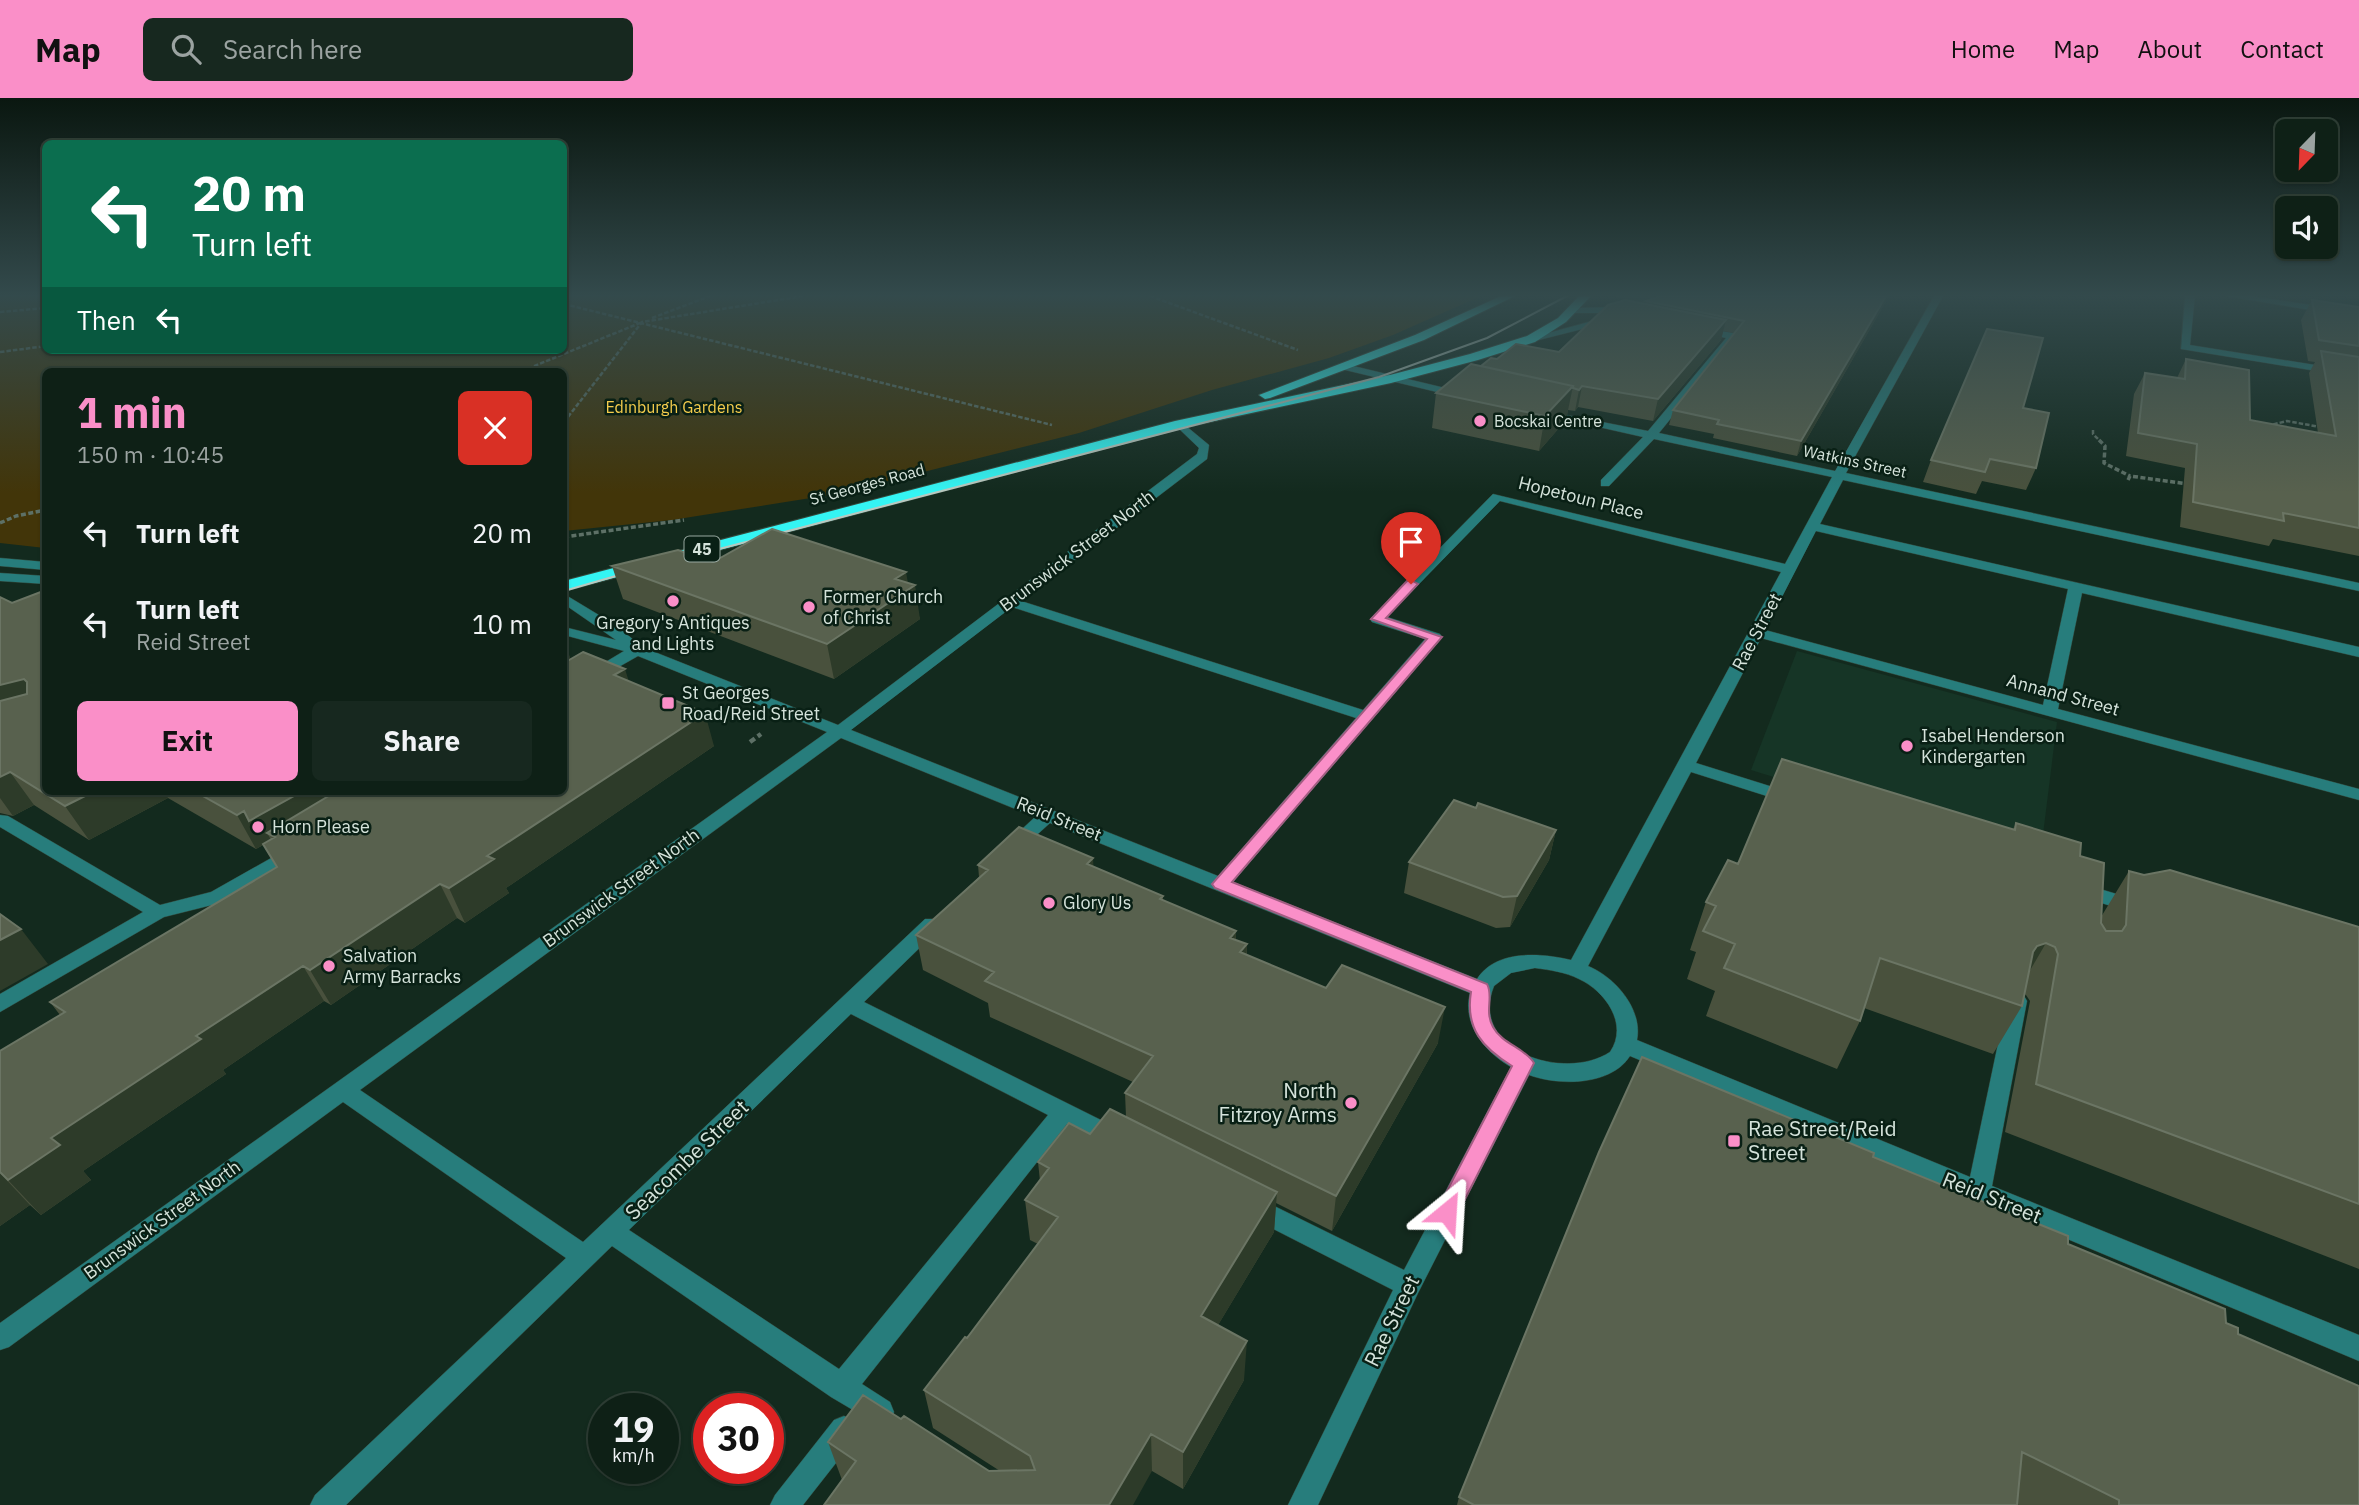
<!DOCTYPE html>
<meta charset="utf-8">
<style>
:root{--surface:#0e2016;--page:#17281f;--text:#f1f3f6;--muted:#9ba3a1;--line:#2e3e35;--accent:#fa8fc8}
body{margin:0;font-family:"IBM Plex Sans",sans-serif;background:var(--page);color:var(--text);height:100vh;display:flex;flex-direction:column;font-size:26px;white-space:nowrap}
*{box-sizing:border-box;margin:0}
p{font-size:23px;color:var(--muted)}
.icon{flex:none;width:38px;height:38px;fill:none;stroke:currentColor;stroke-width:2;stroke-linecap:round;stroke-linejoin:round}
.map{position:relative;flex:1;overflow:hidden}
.drawer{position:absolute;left:42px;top:270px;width:525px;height:427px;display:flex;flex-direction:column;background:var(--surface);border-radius:10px;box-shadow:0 2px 5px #0004,0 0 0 2px var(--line)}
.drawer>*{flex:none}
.hud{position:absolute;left:42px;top:42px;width:525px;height:214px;border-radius:10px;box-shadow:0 2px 5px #0004,0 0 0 2px var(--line);background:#0b6e4f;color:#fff;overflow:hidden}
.needle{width:46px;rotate:203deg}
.controls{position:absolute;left:2275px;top:21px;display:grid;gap:14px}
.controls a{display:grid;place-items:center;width:63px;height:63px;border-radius:10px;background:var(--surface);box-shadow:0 2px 5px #0004,0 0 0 2px var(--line);font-size:35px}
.speed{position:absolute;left:588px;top:1295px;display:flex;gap:14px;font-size:35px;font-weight:700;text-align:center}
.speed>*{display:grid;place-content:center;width:91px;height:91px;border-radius:50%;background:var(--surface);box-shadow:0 2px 5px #0004,0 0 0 2px var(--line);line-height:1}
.speed small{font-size:18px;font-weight:400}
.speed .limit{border:10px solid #d22;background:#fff;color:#111}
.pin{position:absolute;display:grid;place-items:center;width:60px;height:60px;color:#fff;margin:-72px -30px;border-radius:50% 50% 50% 0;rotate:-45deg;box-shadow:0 0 7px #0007}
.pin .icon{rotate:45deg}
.me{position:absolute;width:77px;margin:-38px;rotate:27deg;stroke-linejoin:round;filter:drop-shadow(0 0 5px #0008)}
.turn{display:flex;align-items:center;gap:24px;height:147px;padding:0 35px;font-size:32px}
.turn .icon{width:91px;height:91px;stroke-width:2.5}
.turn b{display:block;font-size:49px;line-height:60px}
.then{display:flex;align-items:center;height:66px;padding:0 35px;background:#0003;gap:14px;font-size:26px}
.round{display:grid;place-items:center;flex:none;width:74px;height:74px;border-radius:10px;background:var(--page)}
.overview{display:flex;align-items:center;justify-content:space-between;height:119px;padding:0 35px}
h1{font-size:42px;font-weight:700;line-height:52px;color:var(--accent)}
.primary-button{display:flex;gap:14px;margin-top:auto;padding:14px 35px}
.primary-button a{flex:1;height:80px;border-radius:10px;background:var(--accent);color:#111;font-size:28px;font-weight:700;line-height:80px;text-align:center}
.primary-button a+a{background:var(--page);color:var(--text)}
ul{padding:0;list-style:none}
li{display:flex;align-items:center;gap:21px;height:91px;padding:0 35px}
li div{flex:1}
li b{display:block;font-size:26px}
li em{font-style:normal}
header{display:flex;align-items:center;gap:42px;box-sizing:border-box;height:98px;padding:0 35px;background:var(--accent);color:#111}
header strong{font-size:33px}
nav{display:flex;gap:38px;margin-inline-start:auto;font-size:24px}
.search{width:490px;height:63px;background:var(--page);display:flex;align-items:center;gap:18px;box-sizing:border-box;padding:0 24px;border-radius:10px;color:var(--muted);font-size:26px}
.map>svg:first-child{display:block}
.built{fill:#163526}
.green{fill:#423509}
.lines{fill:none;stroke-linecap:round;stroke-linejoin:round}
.minor-casing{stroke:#32483c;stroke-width:1}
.highway-casing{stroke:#32483c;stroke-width:2}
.path-far2{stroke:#5d7066;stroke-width:2.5;stroke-dasharray:4.5 2;stroke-linecap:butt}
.path-far1{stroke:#5d7066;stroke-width:3.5;stroke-dasharray:5 2.5;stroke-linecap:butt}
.path{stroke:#5d7066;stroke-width:4.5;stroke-dasharray:6 3.5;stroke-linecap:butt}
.minor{fill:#277d7c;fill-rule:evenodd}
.highway{fill:#34f4f3;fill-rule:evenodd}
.tram{stroke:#b9c8bf;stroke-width:2}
.wall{fill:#49513d}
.shaded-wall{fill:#2d3b29}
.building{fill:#58614e;stroke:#6b7564;stroke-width:2}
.route{fill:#fa8fc8;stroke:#a25d82;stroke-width:2}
.poi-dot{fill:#fa8fc8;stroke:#092015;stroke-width:2.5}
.labels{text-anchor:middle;stroke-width:5;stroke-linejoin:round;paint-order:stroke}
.far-park-label{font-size:16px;fill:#f4cc4d;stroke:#092015}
.far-poi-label{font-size:16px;fill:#d5e3db;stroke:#092015;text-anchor:start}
.far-street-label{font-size:16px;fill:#d5e3db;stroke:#092015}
.shield{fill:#092015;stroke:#98a8a0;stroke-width:2}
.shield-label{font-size:16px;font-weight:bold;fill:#d5e3db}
.street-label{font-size:18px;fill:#d5e3db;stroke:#092015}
.poi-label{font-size:18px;fill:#d5e3db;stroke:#092015;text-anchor:start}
.near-poi-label{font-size:21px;fill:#d5e3db;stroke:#092015;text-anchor:end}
.near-street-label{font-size:21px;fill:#d5e3db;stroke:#092015}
</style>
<header>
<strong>Map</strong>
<div class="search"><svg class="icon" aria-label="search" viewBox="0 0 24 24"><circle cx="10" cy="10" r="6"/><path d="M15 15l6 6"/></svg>Search here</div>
<nav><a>Home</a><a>Map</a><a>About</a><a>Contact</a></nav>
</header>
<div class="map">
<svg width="2359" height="1407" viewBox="0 0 2359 1407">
<rect width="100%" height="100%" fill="#132a1e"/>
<path class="built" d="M1797,553L2057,624L2040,761L1751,672Z"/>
<path class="green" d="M0,198H45L46,252H564V198H1481L1393,237L1329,260L1212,292L1079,335L836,396L672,422L564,433V273H46L45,450L0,445Z"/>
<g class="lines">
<defs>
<path id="minor" d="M1934,198H1943L1846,375L2359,485V493L1843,382L1820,426L2359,549V559L2082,495L2058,611L2359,691V702L1761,540L1696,665L1795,696L1798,700L1789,705L1691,674L1588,868C1615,879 1643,911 1637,942L1970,1079L2007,903L2010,898L2017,895L2024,898L2027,903L1992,1088L2359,1237V1263L1630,958C1611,988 1559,988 1529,977L1418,1195L1318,1407H1288L1393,1192L1244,1116L1241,1109L1244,1102L1253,1098L1262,1102L1404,1172L1511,969C1485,954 1462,927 1470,895L1050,725L1019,753H1007L1004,749L1007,745L1035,719L841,640L360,992L583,1144L925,821H939L942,826L939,831L864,904L1123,1033L1127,1040L1123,1047L1115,1050L1067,1026L862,1286L890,1304L894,1314L890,1324L880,1328L831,1299L612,1148L346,1407H310L315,1397L566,1160L343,1004L9,1249L0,1252V1225L827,634L638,558L564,600V589L624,553L564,537V529L616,542L564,506V496L617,528L642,549L838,627L1197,356L1199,350L1174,326L1180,323L1209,347L1207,361L1021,503L1363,612L1425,541L1372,524L1370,521L1493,396L1785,466L1832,379L1654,341L1609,388H1601V382L1643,339L1541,316V312L1648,333L1726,240L1696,233V229L1733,235L1738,238L1736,240L1659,335L1835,373ZM1500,403L1781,474L1571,862C1541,855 1496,851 1477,881L1233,784L1440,542L1442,539L1440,536L1387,519ZM1816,433L2068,491L2043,607L1765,532ZM1012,509L1356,620L1218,778L851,632ZM1535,870C1550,872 1565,874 1579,881C1605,893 1629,926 1610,954C1565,984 1468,953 1494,888L1511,875ZM851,916L1048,1017L839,1271L629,1132Z
M2185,198H2195L2190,247L2359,274V280L2181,251Z
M2226,198H2251L2359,214V220Z
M1571,210L1616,209L1621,212L1616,215H1568V211Z
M1607,219L1610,220V224L1531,244L1526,241Z
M1345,266L1466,295L1467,297L1462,300L1341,271V267Z
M0,460L46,464V472L0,468Z
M0,475L46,478V486L0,483Z
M0,717L8,718L160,807L211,794L289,750H301L304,754L301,758L224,804L164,819L0,914V896L143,814L0,729Z
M2080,785L2140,803L2143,808L2140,813L2133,815L2073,796L2071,791L2073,786Z
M844,1318L854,1322L858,1332L854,1342L803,1407H770L775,1397L834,1322Z"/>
<path id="highway" d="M1501,198H1515L1424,242L1270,300L1265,301L1259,297L1415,237Z
M1579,198H1591L1566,224L1535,244L1478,262L1391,285L1182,330L564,493V483L1175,323L1390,277L1470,256L1527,238L1558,220Z"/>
</defs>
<use href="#minor" class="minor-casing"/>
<use href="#highway" class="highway-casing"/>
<path class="path-far2" d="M1150,198L1298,252
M564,206L1052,327
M0,214L46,210
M652,220L710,198
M0,254L46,248
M522,273L640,225
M564,324L642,224L803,198
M2267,328L2287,323L2320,329
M2093,332V336L2101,344"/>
<path class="path-far1" d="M2099,342L2105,348L2104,365L2130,378
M2128,382L2130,378L2188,386
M0,425L16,418L46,412
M564,439L684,422"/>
<path class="path" d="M750,644L761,636"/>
<use href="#minor" class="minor"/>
<use href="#highway" class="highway"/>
<path class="tram" d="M677,462L1379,279L1487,240L1567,198
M564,493L633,473"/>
</g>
<path class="wall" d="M1612,198H1889L1797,358L1713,340L1714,336L1669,327L1673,312L1734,235L1723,233L1721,242L1653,323L1578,309L1575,313L1568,312L1566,322L1539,353L1432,330L1436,295L1481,268L1497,261L1559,254L1623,203L1624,200Z
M2312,202L2359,209V458L2273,441L2269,448L2180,429L2185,370L2126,358L2134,296L2145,275L2177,280L2186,261L2250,322L2318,335L2309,275L2315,264L2308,263L2301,222Z
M2023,310L2036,370L2026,392L1982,383L1976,396L1923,384L1931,362Z
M713,464L908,485L920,521L834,581L623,501L612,468Z
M46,492V693H564L566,547L570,561L629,584L714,648L506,790L509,795L465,825L457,820L331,907L324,903L223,972L226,976L83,1073L91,1082L41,1117L30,1107L0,1128V953L60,917L50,904L277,770L263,747L256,751L168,700L89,742L34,707L13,718L0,715V499L12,505Z
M1476,710L1556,732L1549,762L1510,829L1496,830L1404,795L1409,764Z
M2016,725L2080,758L2101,819L2129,773L2359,829V1171L2005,1034L2030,903L2026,897L2024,896L2022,908L1993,956L1864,910L1860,923L1837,971L1706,918L1715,893L1687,881L1696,854L1690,852L1706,804L1738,766L2013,731Z
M1093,760V769L1163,798V802L1236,833V842L1247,846V857L1438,945L1332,1133L1276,1105L1274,1134L1218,1227L1244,1282L1183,1391L1152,1373L842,1382L828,1344L901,1321L989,1373H1000L933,1330L924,1292L967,1240L1038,1146L1030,1142L1025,1102L1040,1083L1038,1064L1090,1036L1126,1019L1125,995L1133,984L990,919L988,905L923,872L916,837L979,779L978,767Z
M1873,1059L2068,1146L2226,1225L2238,1236L2359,1407H1457L1459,1399Z"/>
<path class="shaded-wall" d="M1624,198H1666L1646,203V204L1622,211Z
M1886,198H1889L1797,358L1801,343Z
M1726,222L1721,242L1653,323L1658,301Z
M1573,288L1566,322L1539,353L1545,318Z
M1582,288L1578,309L1575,313L1579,292Z
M906,474L909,491L915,487L920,521L834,581L827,546L895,481Z
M566,547L576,578L564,588V548Z
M625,571L635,603L614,577Z
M24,581L45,613L0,626V587Z
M705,615L714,648L506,790L509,795L465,825L449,790L487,758Z
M10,674L34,707L13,718L0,700V679Z
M95,693H164L168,700L89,742L65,708Z
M303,693H379L275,739L267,735L277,752L269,757L249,723Z
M244,713L263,747L256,751L237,717Z
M1556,732L1549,762L1510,829L1517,798Z
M1093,760L1095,795L1087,766Z
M440,786L457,820L331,907L310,872Z
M21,831L48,866L0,893V842Z
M1236,833L1235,868L1230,840Z
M2046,845L2018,893L2033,854L2037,848Z
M1247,846L1246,882L1240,854Z
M303,868L324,903L223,972L226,976L83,1073L91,1082L41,1117L8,1082L51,1040L196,938Z
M1445,909L1438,945L1332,1133L1336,1098Z
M0,1075L30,1107L0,1128Z
M1277,1094L1274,1134L1200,1257L1201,1218Z
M1247,1243L1244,1282L1183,1391V1354Z
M1151,1336L1152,1373L1133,1407H1109Z"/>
<path class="building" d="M1661,198H1886L1801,343L1717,326L1719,322L1673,312L1744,223L1646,203Z
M1625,202L1726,222L1658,301L1582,288L1579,292L1573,290V288L1481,268L1491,260L1497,261L1516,246L1559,254L1608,207Z
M2312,202L2359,209V248L2319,242Z
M1987,231L2043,240L2023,310L2049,315L2036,370L1990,361L1985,374L1931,362Z
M2321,253L2359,259V430L2283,415L2284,423L2193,404L2197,346L2138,335L2145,275L2185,281L2186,261L2249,272L2250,322L2336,338Z
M1471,266L1573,288L1545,318L1436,295Z
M772,431L906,474L895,481L915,487L827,546L612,468L678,452L713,464Z
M46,492V693H95L65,708L10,674L0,679V603L27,596V584L24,581L0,587V499L12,505Z
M583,554L625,571L614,577L705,615L487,758L494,761L449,790L440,786L310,872L303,868L196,938L201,941L51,1040L60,1047L8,1082L0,1074V953L65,914L50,904L277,769L263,746L275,739L267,735L337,693H564V565Z
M1782,661L2015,732L2016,725L2081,745L2080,758L2104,765L2101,825L2106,833H2122L2126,827L2129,773L2144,777L2170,772L2359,829V1106L2036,986L2058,856L2055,849L2046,845L2037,848L2033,854L2022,908L1880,860L1860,923L1724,870L1735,846L1703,833L1716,808L1706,804L1728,762L1738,766Z
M194,693H303L249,723L244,713L237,717Z
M1454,702L1476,710L1478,705L1556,732L1517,798L1503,799L1409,764Z
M1019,729L1093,760L1087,766L1163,798L1160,801L1236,833L1230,840L1247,846L1240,854L1326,890L1342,867L1445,909L1336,1098L1125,995L1153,958L985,883L994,874L916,837L988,772L978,767Z
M0,816L21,831L0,842Z
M1642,959L1874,1055L1873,1059L2068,1138V1146L2225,1211L2226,1225L2238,1230V1236L2359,1288V1407H2119V1402L2022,1354L2017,1407H1474L1459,1399L1599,1054Z
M1110,1011L1277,1094L1201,1218L1247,1243L1183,1354L1151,1336L1109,1407H824L856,1363L828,1344L863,1297L901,1321L904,1318L989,1373L1035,1372L1030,1358L924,1292L965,1239L967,1240L1058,1119L1025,1102L1049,1070L1038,1064L1069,1025L1090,1036Z"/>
<linearGradient id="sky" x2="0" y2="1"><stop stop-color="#0a1710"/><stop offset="0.5" stop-color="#334a4c"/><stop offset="1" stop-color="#334a4c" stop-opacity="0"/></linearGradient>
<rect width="2359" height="395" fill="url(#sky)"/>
<path class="route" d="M1411,482L1418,486L1386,520L1442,539L1232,784L1487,886C1494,898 1484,913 1493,929C1502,946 1525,950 1534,965L1455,1121L1447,1124L1439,1121L1436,1114L1512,968C1483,950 1465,931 1471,894L1215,790L1212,786L1427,541L1371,521L1407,483Z"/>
<g class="poi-dot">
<circle cx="1480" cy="323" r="7"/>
<circle cx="673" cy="503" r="7"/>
<circle cx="809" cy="509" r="7"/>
<rect x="661" y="598" width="14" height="14" rx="3.5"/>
<circle cx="1907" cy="648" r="7"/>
<circle cx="258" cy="729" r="7"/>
<circle cx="1049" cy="805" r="7"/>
<circle cx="329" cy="868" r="7"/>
<circle cx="1351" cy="1005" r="7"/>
<rect x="1727" y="1036" width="14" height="14" rx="3.5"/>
</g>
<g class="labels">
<g class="far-park-label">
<text x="674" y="315">Edinburgh Gardens</text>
</g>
<g class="far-poi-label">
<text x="1494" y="329">Bocskai Centre</text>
</g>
<g class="far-street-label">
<text transform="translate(1855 363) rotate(12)" y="6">Watkins Street</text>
<text transform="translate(867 386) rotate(-15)" y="6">St Georges Road</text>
</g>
<rect class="shield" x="684.5" y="438.5" width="35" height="25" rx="5"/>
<g class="shield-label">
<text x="702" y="457">45</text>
</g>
<g class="street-label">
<text transform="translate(1581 400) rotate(14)" y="6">Hopetoun Place</text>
<text transform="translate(1077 453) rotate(-37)" y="6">Brunswick Street North</text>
<text transform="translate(1757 534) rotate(-62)" y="6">Rae Street</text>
<text transform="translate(2063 597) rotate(15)" y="6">Annand Street</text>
<text transform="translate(1059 721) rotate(22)" y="6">Reid Street</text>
<text transform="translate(621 790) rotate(-36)" y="6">Brunswick Street North</text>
<text transform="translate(162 1122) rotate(-36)" y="6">Brunswick Street North</text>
</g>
<g class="poi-label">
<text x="823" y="505">Former Church<tspan x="823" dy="21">of Christ</tspan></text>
<text x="673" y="531" text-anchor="middle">Gregory's Antiques<tspan x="673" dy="21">and Lights</tspan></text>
<text x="682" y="601">St Georges<tspan x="682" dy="21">Road/Reid Street</tspan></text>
<text x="1921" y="644">Isabel Henderson<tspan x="1921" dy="21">Kindergarten</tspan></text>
<text x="272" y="735">Horn Please</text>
<text x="1063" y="811">Glory Us</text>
<text x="343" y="864">Salvation<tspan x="343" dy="21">Army Barracks</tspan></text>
</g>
<g class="near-poi-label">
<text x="1337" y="1000">North<tspan x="1337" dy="24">Fitzroy Arms</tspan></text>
<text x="1748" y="1038" text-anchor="start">Rae Street/Reid<tspan x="1748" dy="24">Street</tspan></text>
</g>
<g class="near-street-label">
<text transform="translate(687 1062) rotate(-44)" y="7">Seacombe Street</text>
<text transform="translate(1992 1100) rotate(22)" y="7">Reid Street</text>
<text transform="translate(1392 1223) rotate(-64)" y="7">Rae Street</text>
</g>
</g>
</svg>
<div class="controls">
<a><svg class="needle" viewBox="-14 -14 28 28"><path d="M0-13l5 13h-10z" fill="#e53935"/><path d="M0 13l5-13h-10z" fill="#9ba3a1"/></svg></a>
<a><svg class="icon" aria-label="sound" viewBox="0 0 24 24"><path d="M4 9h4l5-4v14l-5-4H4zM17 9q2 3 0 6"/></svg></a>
</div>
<div class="speed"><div>19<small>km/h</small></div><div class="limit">30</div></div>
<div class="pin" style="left:1411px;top:486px;background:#d93025"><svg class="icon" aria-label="arrive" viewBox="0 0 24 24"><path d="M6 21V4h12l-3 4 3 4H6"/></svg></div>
<svg class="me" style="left:1447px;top:1114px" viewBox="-20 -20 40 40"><path d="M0-17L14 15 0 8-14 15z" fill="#fa8fc8" stroke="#fff" stroke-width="4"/></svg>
<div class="hud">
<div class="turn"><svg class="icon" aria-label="left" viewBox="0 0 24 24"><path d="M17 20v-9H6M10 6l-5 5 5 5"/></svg><div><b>20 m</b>Turn left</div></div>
<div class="then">Then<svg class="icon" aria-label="left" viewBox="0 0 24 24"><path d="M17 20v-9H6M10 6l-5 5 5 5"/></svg></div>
</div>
<section class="drawer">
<div class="overview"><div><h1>1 min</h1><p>150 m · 10:45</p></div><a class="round" style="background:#d93025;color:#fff"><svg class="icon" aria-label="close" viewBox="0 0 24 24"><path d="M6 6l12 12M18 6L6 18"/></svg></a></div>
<ul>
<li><svg class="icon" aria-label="left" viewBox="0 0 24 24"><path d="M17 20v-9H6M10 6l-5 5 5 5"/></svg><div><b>Turn left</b></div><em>20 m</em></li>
<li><svg class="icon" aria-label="left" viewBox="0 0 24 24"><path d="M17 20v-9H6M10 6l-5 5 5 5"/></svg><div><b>Turn left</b><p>Reid Street</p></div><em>10 m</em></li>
</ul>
<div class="primary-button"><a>Exit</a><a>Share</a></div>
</section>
</div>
